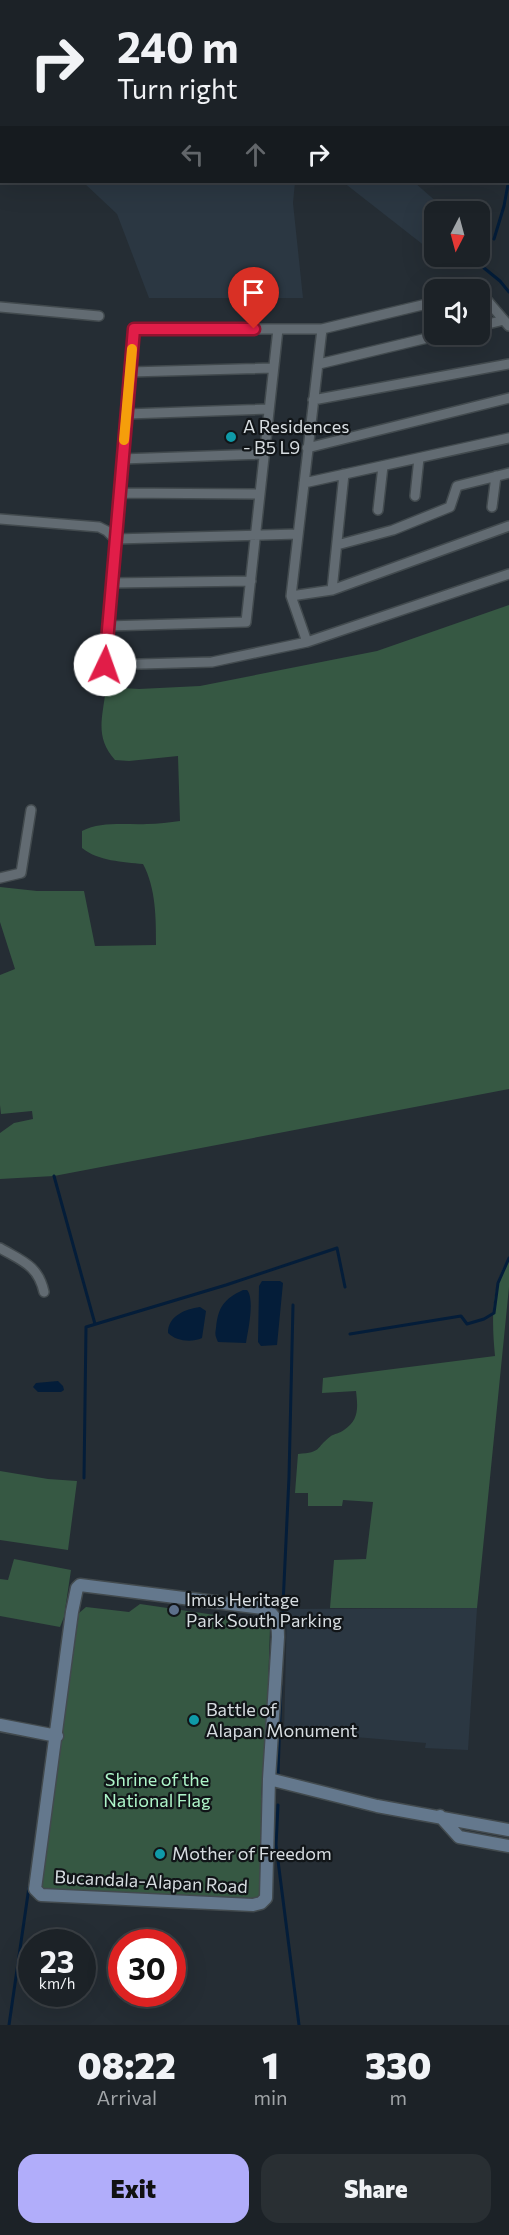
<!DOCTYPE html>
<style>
:root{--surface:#1c2227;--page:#292f33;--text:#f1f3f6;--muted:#a0a4a7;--line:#3a3f44;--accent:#b1adfa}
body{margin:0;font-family:Commissioner,sans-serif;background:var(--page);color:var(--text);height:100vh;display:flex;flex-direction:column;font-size:22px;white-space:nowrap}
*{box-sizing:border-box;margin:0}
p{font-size:20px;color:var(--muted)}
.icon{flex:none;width:33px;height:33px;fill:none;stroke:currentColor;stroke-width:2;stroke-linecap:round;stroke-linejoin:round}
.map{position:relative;height:2025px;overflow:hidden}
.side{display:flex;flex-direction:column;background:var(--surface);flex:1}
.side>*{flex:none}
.top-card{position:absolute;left:0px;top:0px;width:510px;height:183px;box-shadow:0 6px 24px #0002,0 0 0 2px var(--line);background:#1c2227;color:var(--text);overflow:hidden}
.needle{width:39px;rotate:186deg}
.controls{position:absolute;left:424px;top:201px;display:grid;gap:12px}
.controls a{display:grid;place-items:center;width:66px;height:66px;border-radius:12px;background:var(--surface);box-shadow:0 6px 24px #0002,0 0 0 2px var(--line);font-size:30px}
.speed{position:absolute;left:18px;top:1929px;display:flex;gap:12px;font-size:30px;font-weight:700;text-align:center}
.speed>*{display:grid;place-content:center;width:78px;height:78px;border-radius:50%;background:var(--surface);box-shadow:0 6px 24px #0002,0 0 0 2px var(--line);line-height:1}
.speed small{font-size:15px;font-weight:400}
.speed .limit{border:9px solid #d22;background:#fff;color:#111}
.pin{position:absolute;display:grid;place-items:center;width:51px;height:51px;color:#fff;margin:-62px -26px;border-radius:50% 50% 50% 0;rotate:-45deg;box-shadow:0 0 6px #0007}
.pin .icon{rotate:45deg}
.me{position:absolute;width:66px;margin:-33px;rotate:3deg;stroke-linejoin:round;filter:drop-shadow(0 0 4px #0008)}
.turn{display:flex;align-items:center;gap:21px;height:126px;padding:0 18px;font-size:27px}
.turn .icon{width:78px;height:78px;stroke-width:2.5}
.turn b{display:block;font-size:42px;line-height:51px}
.lanes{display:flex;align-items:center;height:57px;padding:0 18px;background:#0003;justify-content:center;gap:30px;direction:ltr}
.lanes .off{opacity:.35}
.eta{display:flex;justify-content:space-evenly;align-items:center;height:102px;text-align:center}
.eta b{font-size:36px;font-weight:800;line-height:42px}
.action{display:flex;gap:12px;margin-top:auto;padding:12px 18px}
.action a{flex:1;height:69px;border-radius:18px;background:var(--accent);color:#111;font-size:24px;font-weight:800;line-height:69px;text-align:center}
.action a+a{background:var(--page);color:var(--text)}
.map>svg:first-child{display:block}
.built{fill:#2b3742}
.green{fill:#365843}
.water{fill:#041d39}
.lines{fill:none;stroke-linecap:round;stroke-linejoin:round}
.stream{stroke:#041d39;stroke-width:3}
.street-casing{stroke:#424a4e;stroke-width:12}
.secondary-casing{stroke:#424a4e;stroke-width:15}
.street{stroke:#626b72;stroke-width:9}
.secondary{stroke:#64788d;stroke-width:12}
.route-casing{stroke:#92132f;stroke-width:15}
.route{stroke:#e11d48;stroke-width:10}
.slow{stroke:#f59e0b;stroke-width:10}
.culture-dot{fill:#0f9aa8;stroke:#111518;stroke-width:2}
.service-dot{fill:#5c6f8a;stroke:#111518;stroke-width:2}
.labels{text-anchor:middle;stroke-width:4.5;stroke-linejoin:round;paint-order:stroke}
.poi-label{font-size:18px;fill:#d7dde1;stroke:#111518;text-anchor:start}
.park-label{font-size:18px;fill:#aef5c9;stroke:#111518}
.street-label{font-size:18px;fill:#d7dde1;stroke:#111518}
</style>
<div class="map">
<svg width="509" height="2025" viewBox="0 0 509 2025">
<rect width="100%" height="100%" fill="#252d34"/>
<path class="built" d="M83,182H295L293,203L303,298H149L117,214Z
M343,182H414L447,211L435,212V254Z
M477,1608L468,1750L425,1748L426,1743L284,1731L287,1609Z"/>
<path class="green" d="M509,605V1089L54,1176L0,1179V1133L14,1123L33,1119L32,1111L1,1114L0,1105V975L15,969L0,922V887L37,891H84L95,946L156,945C156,919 156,888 143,864C123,862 98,861 82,848V831C101,821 127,825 147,824C158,824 170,822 180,821L178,756L129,761L115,760C94,736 103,717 106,687L139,689L200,686L377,651Z
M509,1258V1287L477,1608H330L334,1560L366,1559L373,1502L343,1500L342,1506H308V1493H295L298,1454C323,1452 314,1449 331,1436C334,1434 340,1433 344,1430C359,1420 358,1408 356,1391L322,1393L323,1378L495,1356C492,1325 490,1285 509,1258Z
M0,1471L48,1479L77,1481L68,1550L0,1540Z
M14,1559L71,1570L64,1617L60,1627L0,1616V1579L8,1580Z
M140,1604L262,1622L270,1628L266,1747L261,1794L262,1891L257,1898L245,1900L48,1892L41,1888L79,1613L86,1607L129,1612Z"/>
<path class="water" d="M262,1281H280L283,1283L277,1345L261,1346L258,1342L259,1286Z
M243,1290H247C255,1299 248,1331 246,1343L218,1342C215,1336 215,1334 216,1328C218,1307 224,1299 243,1290Z
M200,1307L206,1311L202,1338C191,1343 176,1341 168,1333C168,1316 185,1309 200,1307Z
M58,1381L63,1386L64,1390L61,1392H38L33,1387L36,1383Z"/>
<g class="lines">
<path class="stream" d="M367,0V2
M492,2L500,0
M508,117L509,116
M508,131L509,133
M494,239L504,206L509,179
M482,259L484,268L500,281L509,292
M54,1176L95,1324
M350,1334L461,1316L467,1324L484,1319L494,1313L498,1283L509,1258
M84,1478L86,1327L226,1285L337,1248L345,1287
M283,1605L289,1477L293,1305
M282,1626L283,1612
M278,1774L281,1686
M278,1805L276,1845L299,2025
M9,2025L29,1887"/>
<defs>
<path id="street" d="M480,292L509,326
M0,307L99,316
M480,326L504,320
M322,329L291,596L307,642L212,662L105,665L134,329H322L435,302
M319,364L444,334
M130,372L273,368
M313,400L509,364
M127,414L269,409
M307,448L509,398
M122,459L264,454
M304,483L509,438
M119,493L260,494
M415,496L419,458
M492,507L496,476
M378,510L383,466
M0,519L99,527L107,531L115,539L298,534
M337,545L393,530L450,507L457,486L509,473
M111,583L251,581
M332,590L344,474
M291,596L332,590L509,526
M107,626L246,622L278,329
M307,642L509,574
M0,878L21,873L31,810
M0,1248C22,1261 38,1265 44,1292"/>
<path id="secondary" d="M80,1585L263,1608C276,1614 278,1623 278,1637L269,1779L266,1898L261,1903L253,1905L41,1895L35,1889L72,1612L77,1588Z
M0,1725L57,1736
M269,1779L377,1806L509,1830
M440,1816L459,1837L509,1846"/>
</defs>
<use href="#street" class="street-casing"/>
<use href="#secondary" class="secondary-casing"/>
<use href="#street" class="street"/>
<use href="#secondary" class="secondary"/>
</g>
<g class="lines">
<defs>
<path id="route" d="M105,665L134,329H254"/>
</defs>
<use href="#route" class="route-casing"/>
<use href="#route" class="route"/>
<path class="slow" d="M124,440L132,349"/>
</g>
<g class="culture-dot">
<circle cx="231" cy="437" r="6"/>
<circle cx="194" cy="1720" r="6"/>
<circle cx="160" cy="1854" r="6"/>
</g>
<circle class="service-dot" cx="174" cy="1610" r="6"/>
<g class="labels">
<g class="poi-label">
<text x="243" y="433">A Residences<tspan x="243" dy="21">- B5 L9</tspan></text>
<text x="186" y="1606">Imus Heritage<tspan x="186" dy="21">Park South Parking</tspan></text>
<text x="206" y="1716">Battle of<tspan x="206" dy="21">Alapan Monument</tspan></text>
<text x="172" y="1860">Mother of Freedom</text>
</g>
<g class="park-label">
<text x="157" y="1786">Shrine of the<tspan x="157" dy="21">National Flag</tspan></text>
</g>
<g class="street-label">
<text transform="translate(151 1882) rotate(3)" y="6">Bucandala-Alapan Road</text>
</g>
</g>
</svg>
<div class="controls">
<a><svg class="needle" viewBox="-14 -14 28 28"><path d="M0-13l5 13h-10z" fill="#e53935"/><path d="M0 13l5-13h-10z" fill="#a0a4a7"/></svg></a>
<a><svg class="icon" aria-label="sound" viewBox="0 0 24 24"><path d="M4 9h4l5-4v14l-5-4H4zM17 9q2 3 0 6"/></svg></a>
</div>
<div class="speed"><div>23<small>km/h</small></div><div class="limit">30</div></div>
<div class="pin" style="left:254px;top:329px;background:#d93025"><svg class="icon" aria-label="arrive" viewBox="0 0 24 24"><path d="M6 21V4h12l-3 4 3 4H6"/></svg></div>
<svg class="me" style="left:105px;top:665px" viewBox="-20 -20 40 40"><circle r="19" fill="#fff"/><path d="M0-13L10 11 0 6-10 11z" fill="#e11d48"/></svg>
<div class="top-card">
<div class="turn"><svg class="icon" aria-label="right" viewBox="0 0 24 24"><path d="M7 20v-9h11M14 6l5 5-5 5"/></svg><div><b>240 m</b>Turn right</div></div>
<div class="lanes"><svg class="icon off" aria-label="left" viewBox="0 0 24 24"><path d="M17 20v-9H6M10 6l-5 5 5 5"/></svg><svg class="icon off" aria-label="ahead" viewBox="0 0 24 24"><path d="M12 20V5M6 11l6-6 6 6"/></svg><svg class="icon" aria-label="right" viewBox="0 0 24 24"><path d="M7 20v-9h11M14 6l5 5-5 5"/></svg></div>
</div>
</div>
<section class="side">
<div class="eta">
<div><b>08:22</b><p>Arrival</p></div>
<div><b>1</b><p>min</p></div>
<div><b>330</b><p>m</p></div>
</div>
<div class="action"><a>Exit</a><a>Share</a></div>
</section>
